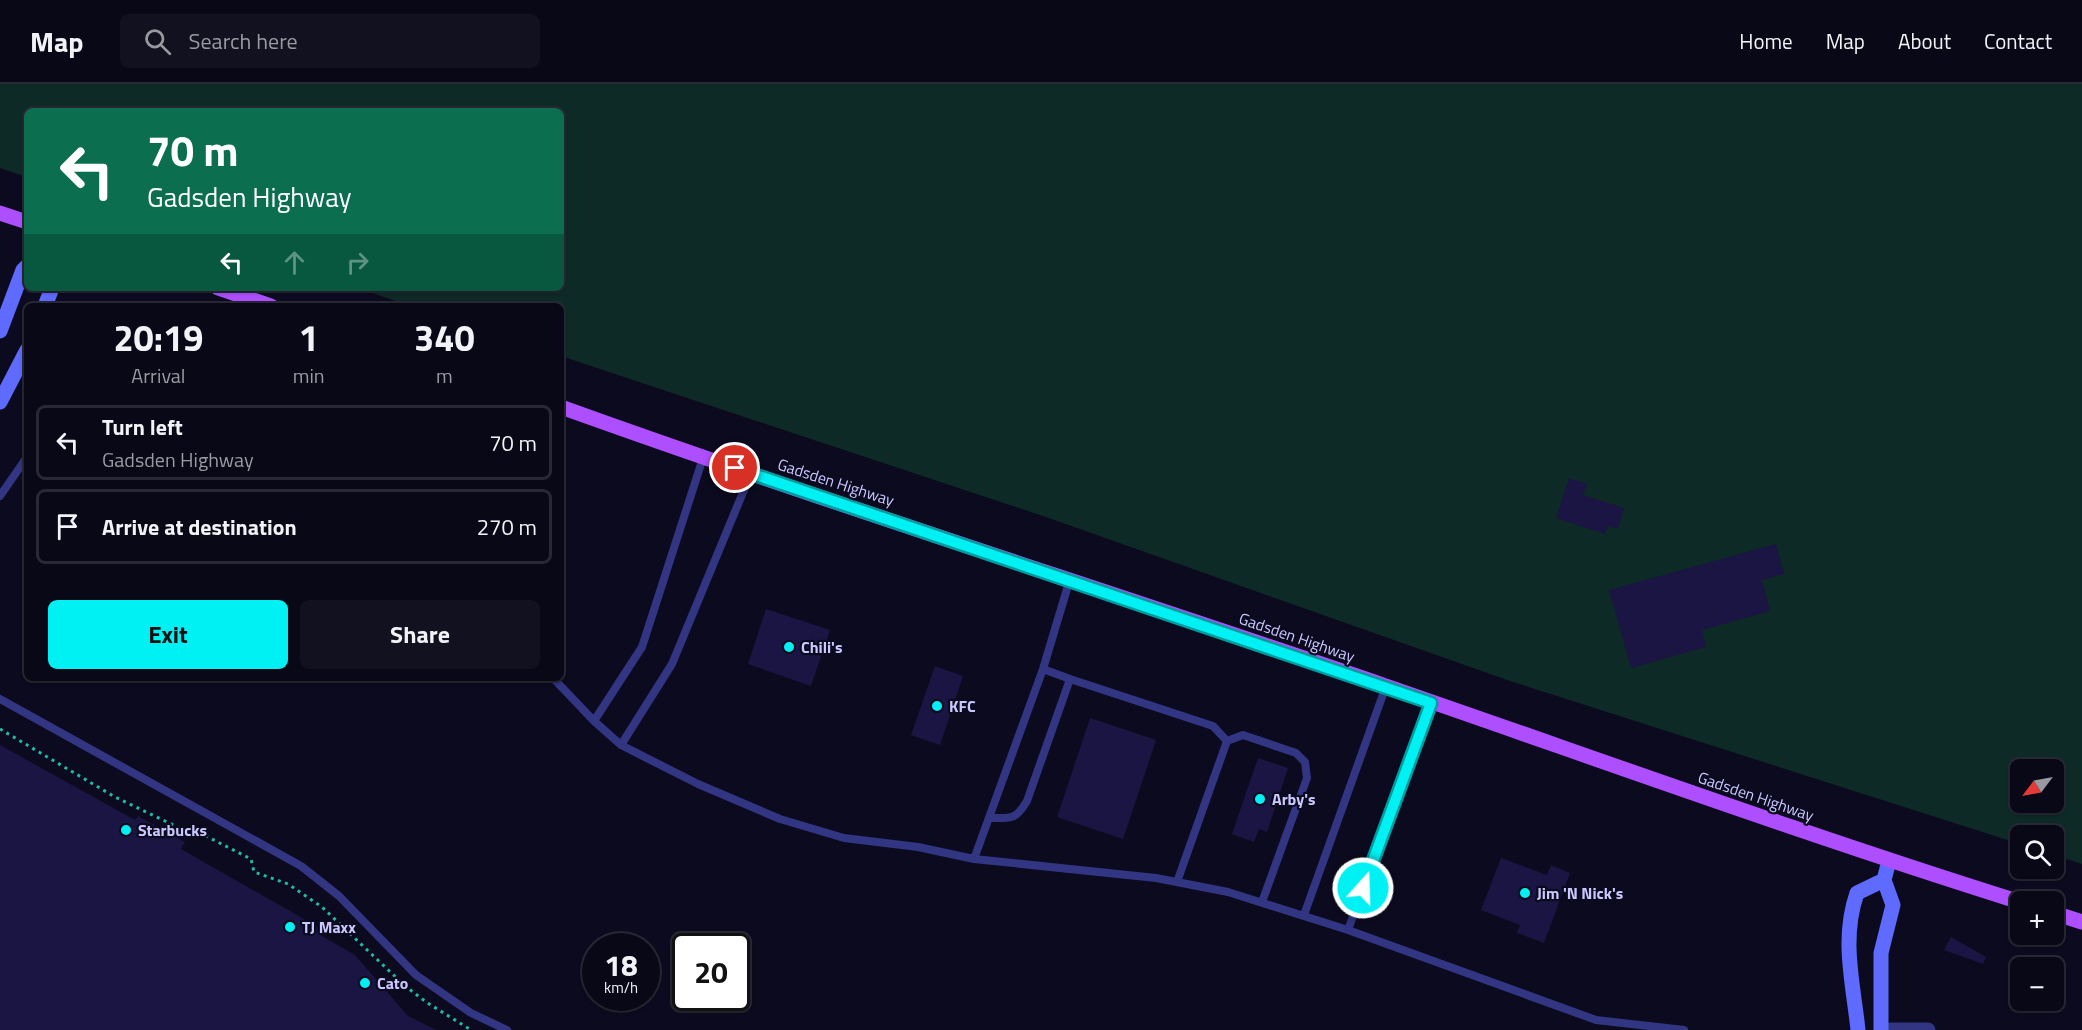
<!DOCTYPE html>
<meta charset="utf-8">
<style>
:root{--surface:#090817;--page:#121120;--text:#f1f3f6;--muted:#999aa1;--line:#292936;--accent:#00f1f3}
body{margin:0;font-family:"Titillium Web",sans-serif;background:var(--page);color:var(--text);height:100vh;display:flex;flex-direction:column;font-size:22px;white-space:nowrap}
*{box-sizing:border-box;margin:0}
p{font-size:20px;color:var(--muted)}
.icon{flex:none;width:33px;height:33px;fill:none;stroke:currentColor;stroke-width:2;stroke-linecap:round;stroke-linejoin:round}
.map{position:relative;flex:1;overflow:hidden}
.sheet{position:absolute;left:24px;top:219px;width:540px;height:378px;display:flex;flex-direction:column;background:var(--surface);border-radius:9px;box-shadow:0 2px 4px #0004,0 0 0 2px var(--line)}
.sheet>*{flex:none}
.top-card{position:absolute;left:24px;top:24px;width:540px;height:183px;border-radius:9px;box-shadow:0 2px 4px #0004,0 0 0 2px var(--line);background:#0b6e4f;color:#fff;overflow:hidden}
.needle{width:39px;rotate:238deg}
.fabs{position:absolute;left:2010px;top:675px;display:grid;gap:12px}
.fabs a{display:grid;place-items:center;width:54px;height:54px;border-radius:9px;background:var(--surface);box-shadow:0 2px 4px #0004,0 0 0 2px var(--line);font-size:30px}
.speed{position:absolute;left:582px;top:849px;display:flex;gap:12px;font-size:30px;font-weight:700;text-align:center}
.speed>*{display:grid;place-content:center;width:78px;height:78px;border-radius:50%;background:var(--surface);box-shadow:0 2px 4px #0004,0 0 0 2px var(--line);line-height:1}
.speed small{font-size:15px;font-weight:400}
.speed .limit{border:3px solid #111;border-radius:9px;background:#fff;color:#111}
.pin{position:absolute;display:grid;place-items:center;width:51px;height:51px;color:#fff;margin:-26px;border:3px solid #fff;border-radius:50%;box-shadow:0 2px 6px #0007}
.me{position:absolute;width:66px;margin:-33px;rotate:20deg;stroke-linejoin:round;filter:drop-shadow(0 0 4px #0008)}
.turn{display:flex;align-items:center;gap:21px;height:126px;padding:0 24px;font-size:27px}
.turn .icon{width:78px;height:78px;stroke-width:2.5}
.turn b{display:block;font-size:42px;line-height:51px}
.lanes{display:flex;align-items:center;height:57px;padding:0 24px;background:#0003;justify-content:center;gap:30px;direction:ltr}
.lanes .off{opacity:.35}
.eta{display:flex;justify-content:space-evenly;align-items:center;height:102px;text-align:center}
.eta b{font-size:36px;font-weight:700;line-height:42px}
.button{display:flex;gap:12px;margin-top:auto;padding:12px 24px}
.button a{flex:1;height:69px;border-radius:9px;background:var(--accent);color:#111;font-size:24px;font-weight:700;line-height:69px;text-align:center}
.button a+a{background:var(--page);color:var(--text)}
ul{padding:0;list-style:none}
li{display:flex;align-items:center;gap:18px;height:75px;margin:0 12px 9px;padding:0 12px;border:3px solid var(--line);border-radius:9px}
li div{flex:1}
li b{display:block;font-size:22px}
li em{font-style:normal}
header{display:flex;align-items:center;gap:36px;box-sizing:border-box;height:84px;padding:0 30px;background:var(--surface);border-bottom:2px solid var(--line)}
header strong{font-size:28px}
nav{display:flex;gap:33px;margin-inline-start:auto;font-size:21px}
.search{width:420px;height:54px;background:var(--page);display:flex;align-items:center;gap:15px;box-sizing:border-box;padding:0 21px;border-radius:9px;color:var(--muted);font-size:22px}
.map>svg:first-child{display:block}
.green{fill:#0d2a26;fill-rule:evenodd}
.building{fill:#1a1542}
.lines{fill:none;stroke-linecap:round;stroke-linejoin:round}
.path{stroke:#23b9a2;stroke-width:3;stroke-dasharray:3 4.5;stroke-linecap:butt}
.lane{stroke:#313582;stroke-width:8}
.street{stroke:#313582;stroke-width:15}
.secondary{stroke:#5f6aff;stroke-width:15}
.primary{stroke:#ae4fff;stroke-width:15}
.route-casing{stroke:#009d9e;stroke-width:15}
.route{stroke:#00f1f3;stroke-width:10}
.poi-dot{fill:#00f1f3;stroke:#0c0a1f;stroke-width:2}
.labels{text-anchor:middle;stroke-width:4.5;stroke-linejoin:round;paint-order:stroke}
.street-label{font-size:16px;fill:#cac8ff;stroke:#0c0a1f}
.poi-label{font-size:16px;font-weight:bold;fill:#cac8ff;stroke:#0c0a1f;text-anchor:start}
</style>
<header>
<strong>Map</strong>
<div class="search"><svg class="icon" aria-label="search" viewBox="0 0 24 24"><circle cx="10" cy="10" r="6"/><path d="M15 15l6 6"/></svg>Search here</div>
<nav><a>Home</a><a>Map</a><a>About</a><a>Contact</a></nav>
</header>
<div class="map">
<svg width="2082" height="946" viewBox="0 0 2082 946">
<rect width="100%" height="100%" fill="#0c0a1f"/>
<path class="green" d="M0,0H2082V780L2054,771V752H2020V760L1510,597L1046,433L561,272V222H411L357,204H561V27H27V93L0,84ZM2020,686H2054V718H2020Z"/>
<path class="building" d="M1569,394L1587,400L1583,411L1624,424L1618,445L1608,442L1605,450L1556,434Z
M1776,460L1784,490L1762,496L1770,527L1702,546L1706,563L1631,584L1609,506Z
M766,525L830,546L811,602L748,580Z
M935,582L963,592L940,661L911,651Z
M1090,634L1156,656L1123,755L1057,733Z
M0,661L135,736L138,732L185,758L181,765L325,847L322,852L355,871L408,932L436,946H0Z
M1258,674L1288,684L1267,748L1259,745L1254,758L1232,750Z
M1501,774L1547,791L1551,781L1570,789L1544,859L1517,849L1520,841L1481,826Z
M1951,853L1986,873L1983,880L1944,866Z"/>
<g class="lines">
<path class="path" d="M0,645L115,713L190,749L202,750L251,775L254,788L288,800L322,823L404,901L426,918L471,946"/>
<path class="lane" d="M0,412L27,373
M553,594L594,637L621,661L698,700L780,735L844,754L918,763L974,775L1156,794L1228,808L1348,846L1596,936L1684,946
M1070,595L1213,642L1227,657
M0,615L301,782L339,812L416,891L471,929L507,946
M594,637L642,563L703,374
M621,661L672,580L751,389
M989,734C1011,734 1015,737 1027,717L1070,595L1043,585
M974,775L1043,585L1070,495
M1177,798L1227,657L1243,651L1296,669L1305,678L1307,694L1262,818
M1304,831L1386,602
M1348,846L1431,619"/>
<path class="street" d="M1890,946H1928"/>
<path class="secondary" d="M45,222L52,204
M0,247L23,186L27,182
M0,318L27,266
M1858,946C1853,898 1841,855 1857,809L1884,796
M1881,946V869L1893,821L1884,796L1889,777"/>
<path class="primary" d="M0,129L27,138
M218,204L271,222
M561,323C833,421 1109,507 1383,601C1595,674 1806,751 2020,818
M2054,829L2082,838"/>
</g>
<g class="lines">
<defs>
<path id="route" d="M735,384L1431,619L1363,804"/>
</defs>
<use href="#route" class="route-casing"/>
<use href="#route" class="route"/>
</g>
<g class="poi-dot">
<circle cx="789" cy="563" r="6"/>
<circle cx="937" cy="622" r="6"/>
<circle cx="1260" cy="715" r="6"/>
<circle cx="126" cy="746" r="6"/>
<circle cx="1525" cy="809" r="6"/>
<circle cx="290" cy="843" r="6"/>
<circle cx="365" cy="899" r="6"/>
</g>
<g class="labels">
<g class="street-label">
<text transform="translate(836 398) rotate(18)" y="6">Gadsden Highway</text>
<text transform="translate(1297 553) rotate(19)" y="6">Gadsden Highway</text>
<text transform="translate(1756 712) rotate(19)" y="6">Gadsden Highway</text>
</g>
<g class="poi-label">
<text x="801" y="569">Chili's</text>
<text x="949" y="628">KFC</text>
<text x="1272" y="721">Arby's</text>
<text x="138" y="752">Starbucks</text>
<text x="1537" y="815">Jim 'N Nick's</text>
<text x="302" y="849">TJ Maxx</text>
<text x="377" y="905">Cato</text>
</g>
</g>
</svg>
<div class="fabs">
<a><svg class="needle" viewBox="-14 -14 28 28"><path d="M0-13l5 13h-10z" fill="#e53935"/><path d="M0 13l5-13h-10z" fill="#999aa1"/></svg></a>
<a><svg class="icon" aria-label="search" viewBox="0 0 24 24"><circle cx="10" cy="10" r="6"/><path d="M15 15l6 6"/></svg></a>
<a>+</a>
<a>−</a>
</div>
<div class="speed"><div>18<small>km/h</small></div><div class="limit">20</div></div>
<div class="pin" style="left:735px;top:384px;background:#d93025"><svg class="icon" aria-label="arrive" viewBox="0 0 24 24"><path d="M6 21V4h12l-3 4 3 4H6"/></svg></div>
<svg class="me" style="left:1363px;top:804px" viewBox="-20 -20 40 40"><circle r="17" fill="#00f1f3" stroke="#fff" stroke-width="3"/><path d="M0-11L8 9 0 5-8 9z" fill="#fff"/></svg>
<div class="top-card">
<div class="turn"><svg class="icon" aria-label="left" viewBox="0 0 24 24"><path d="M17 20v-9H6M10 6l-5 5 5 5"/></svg><div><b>70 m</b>Gadsden Highway</div></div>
<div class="lanes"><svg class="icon" aria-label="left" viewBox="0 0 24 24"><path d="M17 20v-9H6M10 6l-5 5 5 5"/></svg><svg class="icon off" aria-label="ahead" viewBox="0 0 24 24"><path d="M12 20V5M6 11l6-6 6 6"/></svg><svg class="icon off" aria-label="right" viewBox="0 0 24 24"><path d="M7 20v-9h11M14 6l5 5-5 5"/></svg></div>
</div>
<section class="sheet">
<div class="eta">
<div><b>20:19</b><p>Arrival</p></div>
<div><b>1</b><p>min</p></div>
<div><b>340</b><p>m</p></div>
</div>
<ul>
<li><svg class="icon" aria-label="left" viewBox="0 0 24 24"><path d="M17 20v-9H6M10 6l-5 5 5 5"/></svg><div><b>Turn left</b><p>Gadsden Highway</p></div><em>70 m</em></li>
<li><svg class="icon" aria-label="arrive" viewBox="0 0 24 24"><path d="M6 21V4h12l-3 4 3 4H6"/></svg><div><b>Arrive at destination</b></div><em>270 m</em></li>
</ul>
<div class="button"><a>Exit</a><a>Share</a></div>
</section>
</div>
